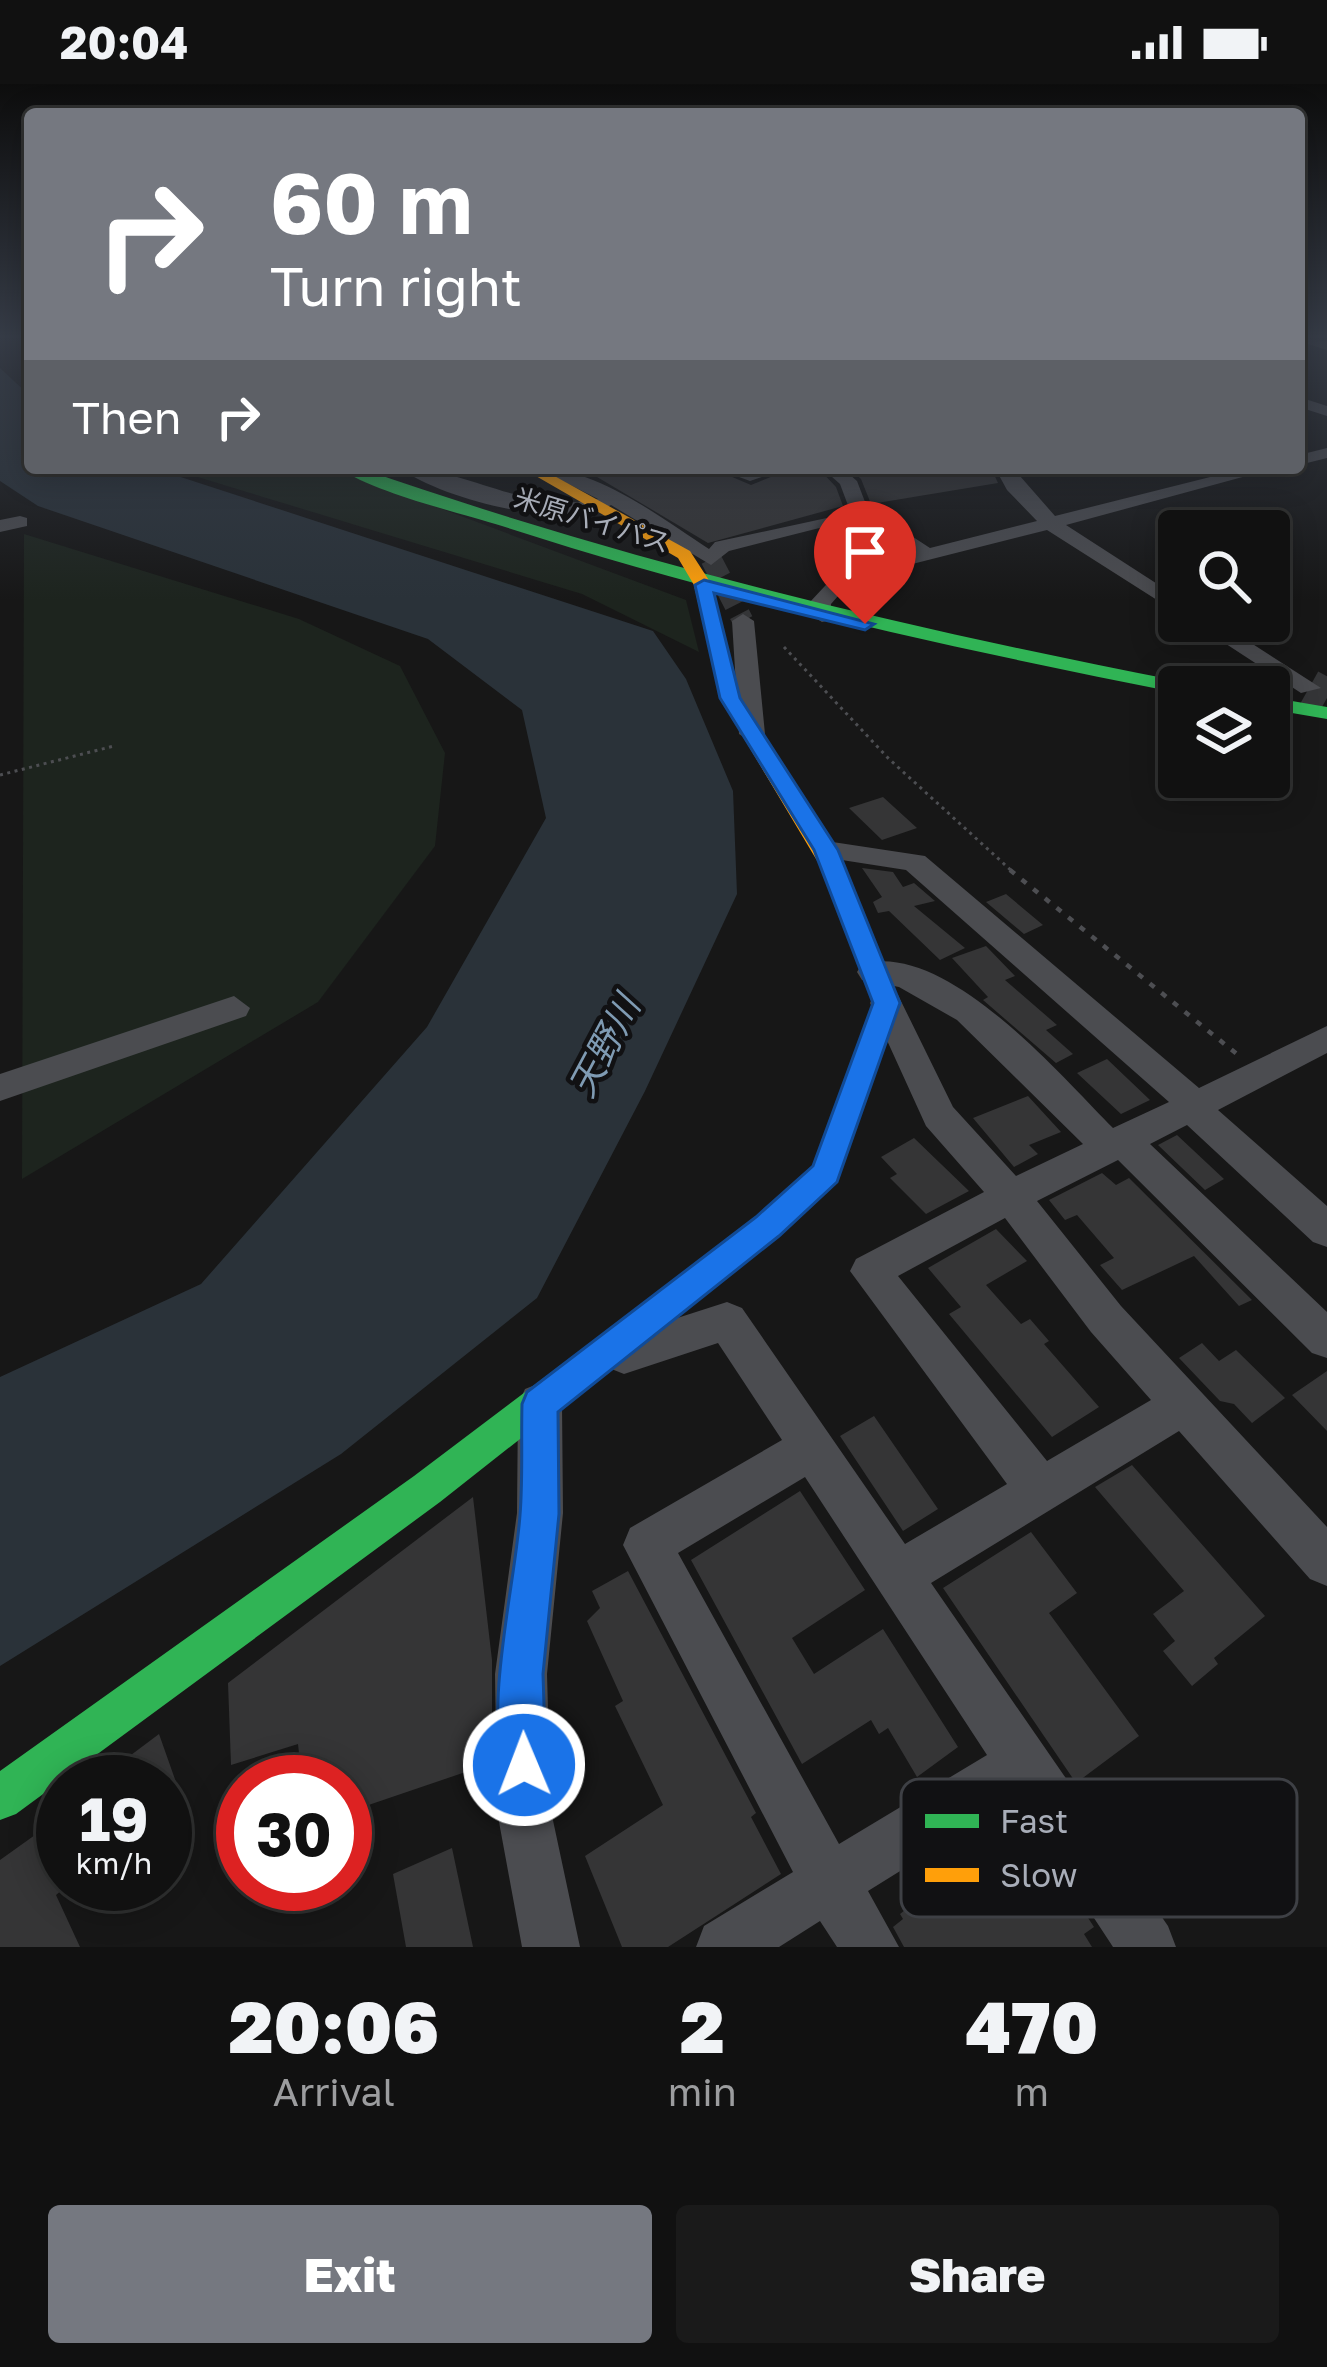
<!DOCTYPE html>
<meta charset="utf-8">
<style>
:root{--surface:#111;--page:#1a1a1a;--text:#f1f3f6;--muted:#9c9d9f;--line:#303131;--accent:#757880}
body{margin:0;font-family:"Golos Text","Noto Sans JP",sans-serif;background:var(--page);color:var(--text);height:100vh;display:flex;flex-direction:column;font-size:45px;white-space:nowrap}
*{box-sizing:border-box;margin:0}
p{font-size:39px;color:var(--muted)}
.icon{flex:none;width:66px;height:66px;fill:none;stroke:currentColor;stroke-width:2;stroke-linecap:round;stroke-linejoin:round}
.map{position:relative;height:1863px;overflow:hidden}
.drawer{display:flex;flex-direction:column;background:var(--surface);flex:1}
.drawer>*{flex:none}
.top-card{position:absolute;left:24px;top:24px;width:1281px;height:366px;border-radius:12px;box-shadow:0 6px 30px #0003,0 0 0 3px var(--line);background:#757880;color:#fff;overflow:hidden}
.tools{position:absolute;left:1158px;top:426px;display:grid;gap:24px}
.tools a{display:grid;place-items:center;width:132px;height:132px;border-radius:12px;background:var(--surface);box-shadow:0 6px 30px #0003,0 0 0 3px var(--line);font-size:60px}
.speed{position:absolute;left:36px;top:1671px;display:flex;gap:24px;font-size:60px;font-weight:700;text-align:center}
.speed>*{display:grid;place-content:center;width:156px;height:156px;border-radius:50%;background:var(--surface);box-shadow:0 6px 30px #0003,0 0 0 3px var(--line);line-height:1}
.speed small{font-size:30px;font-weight:400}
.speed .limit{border:18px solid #d22;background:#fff;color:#111}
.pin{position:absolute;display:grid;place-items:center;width:102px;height:102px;color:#fff;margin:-123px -51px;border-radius:50% 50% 50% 0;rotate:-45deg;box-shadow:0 0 12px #0007}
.pin .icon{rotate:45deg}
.me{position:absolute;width:132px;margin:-66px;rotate:359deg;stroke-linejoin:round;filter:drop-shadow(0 0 9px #0008)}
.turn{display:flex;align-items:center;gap:42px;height:252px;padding:0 48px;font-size:54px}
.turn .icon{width:156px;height:156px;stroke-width:2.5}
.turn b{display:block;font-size:84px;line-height:102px}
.then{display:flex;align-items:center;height:114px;padding:0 48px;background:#0003;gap:24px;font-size:45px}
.eta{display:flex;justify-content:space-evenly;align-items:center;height:204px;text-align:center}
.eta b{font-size:72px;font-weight:800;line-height:84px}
.button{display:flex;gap:24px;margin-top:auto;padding:24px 48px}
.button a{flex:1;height:138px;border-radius:12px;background:var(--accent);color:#fff;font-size:48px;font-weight:800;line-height:138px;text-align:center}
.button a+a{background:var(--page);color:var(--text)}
.status{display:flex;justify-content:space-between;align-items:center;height:84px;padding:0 60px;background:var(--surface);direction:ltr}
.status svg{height:33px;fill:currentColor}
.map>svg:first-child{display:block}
.green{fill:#1d241e}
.water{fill:#2a3239}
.building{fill:#353536}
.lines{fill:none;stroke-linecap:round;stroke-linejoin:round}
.street-tunnel{stroke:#343537;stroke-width:21;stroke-dasharray:21 10;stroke-linecap:butt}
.secondary-tunnel{stroke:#343537;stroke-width:38;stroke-dasharray:38 20;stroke-linecap:butt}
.path-far1{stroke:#4d4e52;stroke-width:3;stroke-dasharray:3 4.5;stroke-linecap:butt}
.path{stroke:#4d4e52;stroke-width:4.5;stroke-dasharray:6 9;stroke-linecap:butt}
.street{fill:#4b4c50;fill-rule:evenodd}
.fast{fill:#30b455;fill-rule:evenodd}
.slow{fill:#ff9f0a;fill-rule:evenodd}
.route{fill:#1a73e8;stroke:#114b97;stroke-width:3}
.labels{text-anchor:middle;stroke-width:9;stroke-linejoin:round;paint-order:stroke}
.far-street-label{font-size:27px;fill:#a8adb8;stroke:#111113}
.water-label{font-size:36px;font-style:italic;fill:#7f9bb3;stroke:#111113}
.key{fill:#111113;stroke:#3e4045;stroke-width:3}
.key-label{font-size:33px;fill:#a8adb8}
</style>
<div class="status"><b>20:04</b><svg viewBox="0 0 49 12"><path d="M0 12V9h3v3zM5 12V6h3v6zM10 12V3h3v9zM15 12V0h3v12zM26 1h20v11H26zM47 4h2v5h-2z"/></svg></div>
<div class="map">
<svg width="1327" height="1863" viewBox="0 0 1327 1863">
<rect width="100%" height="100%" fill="#171717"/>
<path class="green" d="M168,384H332L686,516L699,568L582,510Z
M24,450L299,535L400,582L445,669L435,762L318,918L22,1095Z"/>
<path class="water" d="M0,284L30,312V384H153L653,547L686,595L733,707L737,810L645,1007L537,1214L341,1370L0,1582V1293L201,1200L427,943L546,734L522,626L428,555L38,422L0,397Z"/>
<path class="building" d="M582,384H711L751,401L793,384H818L836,403L843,422L708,459Z
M849,384H991L998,399L871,420L861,395Z
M883,713L917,744L882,756L849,724Z
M862,784L893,788L903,803L914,799L935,817L914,822L965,864L940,876L889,827L878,829L873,818L882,813Z
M1006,810L1043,841L1024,850L986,818Z
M986,862L1015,892L1005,896L1057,941L1046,946L1073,970L1056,979L983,916L988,913L952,874Z
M1107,975L1150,1016L1121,1030L1077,989Z
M1028,1012L1061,1048L1029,1061L1038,1070L1014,1083L973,1034Z
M1177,1051L1224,1095L1205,1106L1158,1061Z
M914,1054L969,1107L926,1130L890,1094L897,1090L881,1073Z
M1102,1089L1116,1101L1129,1094L1252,1216L1239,1222L1194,1172L1122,1206L1100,1181L1114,1174L1077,1131L1065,1136L1049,1116Z
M996,1145L1027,1177L986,1201L1021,1240L1030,1235L1049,1257L1044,1260L1099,1323L1052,1353L949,1230L961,1223L928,1184Z
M1202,1259L1219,1277L1236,1266L1285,1314L1252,1339L1234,1320L1220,1317L1179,1274Z
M1327,1287V1347L1292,1311Z
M874,1332L938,1425L903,1447L840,1352Z
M1132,1381L1265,1532L1214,1574L1218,1580L1192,1602L1163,1567L1175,1557L1153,1530L1184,1507L1095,1403Z
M800,1407L865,1506L792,1554L814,1590L883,1545L958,1663L917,1693L888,1644L879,1650L871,1636L802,1680L691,1476Z
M473,1413L492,1576V1679L345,1729V1698H302L298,1660L231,1681L228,1599Z
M1031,1448L1077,1509L1049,1529L1139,1652L1076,1699L943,1504Z
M628,1487L756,1729L751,1733L781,1790L668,1863H622L585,1772L663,1721L615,1622L623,1617L587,1537L600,1524L592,1507Z
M159,1650L194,1749L165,1769V1698H110L107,1689Z
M1016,1723L1042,1765L1036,1770L1071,1826L1079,1820L1094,1843L1084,1850L1092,1863H904L893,1843L903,1835L900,1830L963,1779L956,1766Z
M63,1731V1805L56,1811L80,1863H0V1776Z
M452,1764L473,1863H406L393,1790Z"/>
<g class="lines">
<path class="street-tunnel" d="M711,475L743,537"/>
<path class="secondary-tunnel" d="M1309,604L1327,614"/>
<path class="path-far1" d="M784,563L889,675L1014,789
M0,691L114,662"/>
<path class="path" d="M1010,786L1238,971"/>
<path class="street" d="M1300,255L1327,257V266L1302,258Z
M1299,313L1327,322V332L1299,323Z
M1327,364V374L1299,381V371Z
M400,384C470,384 525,431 598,415L537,384C597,384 660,433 709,465L715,458L836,432L849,424L840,400L822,384H842L857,397L867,423L930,464L1037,437L1007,406L995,384H1013L1055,432L1246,384H1276L1066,441L1179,514V530L1047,446L853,495L831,520L830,536L822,538L811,531L809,519L839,487L910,469L859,434L729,467L711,481L611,421C563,447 442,415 400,384Z
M715,384H789L750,397Z
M20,432L27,434V442L0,448V436Z
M743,530L754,537L765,650L752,658L739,650L732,537Z
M1191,537H1217L1321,604L1301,609Z
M826,757L925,772L1199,1004L1327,942V969L1218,1026L1327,1122V1163L1313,1158L1187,1041L1150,1060L1327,1228V1274L1312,1269L1118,1076L1037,1117L1121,1222L1327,1443V1502L1310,1495L1179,1347L931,1499L1168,1842L1176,1863H1113L1016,1715L868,1807L899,1863H837L820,1837L779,1863H696L704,1842L793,1788L623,1461L630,1444L782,1356L718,1259L624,1290L609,1284L603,1270L609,1256L727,1218L742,1224L905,1460L1007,1400L850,1187L856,1175L984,1108L926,1042L870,919L874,911H898L953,1023L1016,1092L1083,1060L957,936L899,903L862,896L857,888L862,880C946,856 1060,991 1113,1044L1169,1018L906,786L816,772L812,766L816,760ZM1005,1134L1091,1248L1151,1316L1047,1377L898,1192ZM805,1393L987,1671L839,1760L678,1469Z
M234,912L250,924L246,932L0,1017V990Z
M540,1299L555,1305L562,1320L563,1429L547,1590L551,1727L580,1863H522L497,1727L495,1590L517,1429L518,1320L525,1305Z"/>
<path class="fast" d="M339,384H360C628,478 901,543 1179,597L1189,603H1179V609C951,564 724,514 502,442C457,428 375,409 339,384Z
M1269,613L1327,623V635L1269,625Z
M833,778L845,785L899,919L837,1098L779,1151L440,1418L16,1730L0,1736V1687L414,1392L757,1133L813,1082L873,919L821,785Z"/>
<path class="slow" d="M522,384H540L690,467L712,501L740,614L845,785L841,790H825L720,614L694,501L678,474Z"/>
</g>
<linearGradient id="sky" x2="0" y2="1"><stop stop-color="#0d0d0d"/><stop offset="0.49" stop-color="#363c47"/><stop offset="1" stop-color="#363c47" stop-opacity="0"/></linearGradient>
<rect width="1327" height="516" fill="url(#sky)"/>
<path class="route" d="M704,496L874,540L865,546L714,509L740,614L838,766L900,919L837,1098L779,1152L558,1328L559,1430L543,1590L546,1681L539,1697L524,1703L508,1697C481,1632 515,1503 520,1431C523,1395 521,1357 522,1320L527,1308L756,1133L813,1082L873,919L814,766L720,614L695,501Z"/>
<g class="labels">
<g class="far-street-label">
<text transform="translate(592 437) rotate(17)" y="9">米原バイパス</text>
</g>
<g class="water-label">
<text transform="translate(604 962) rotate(-62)" y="13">天野川</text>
</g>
</g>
<rect x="901" y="1695" width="396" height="138" rx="18" class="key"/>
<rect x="925" y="1730" width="54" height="14" fill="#30b455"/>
<rect x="925" y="1784" width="54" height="14" fill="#ff9f0a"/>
<g class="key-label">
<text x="1000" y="1749">Fast</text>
<text x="1000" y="1803">Slow</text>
</g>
</svg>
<div class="tools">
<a><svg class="icon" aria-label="search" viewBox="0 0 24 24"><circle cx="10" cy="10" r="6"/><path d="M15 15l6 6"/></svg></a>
<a><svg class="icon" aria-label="layers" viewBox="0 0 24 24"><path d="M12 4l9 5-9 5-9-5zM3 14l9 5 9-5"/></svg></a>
</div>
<div class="speed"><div>19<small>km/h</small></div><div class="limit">30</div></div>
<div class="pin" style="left:865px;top:540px;background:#d93025"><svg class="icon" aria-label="arrive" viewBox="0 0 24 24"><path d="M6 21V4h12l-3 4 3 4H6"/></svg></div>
<svg class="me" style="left:524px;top:1681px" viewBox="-20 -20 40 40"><circle r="17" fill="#1a73e8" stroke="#fff" stroke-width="3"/><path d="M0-11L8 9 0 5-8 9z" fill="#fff"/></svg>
<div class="top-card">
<div class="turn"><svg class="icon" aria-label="right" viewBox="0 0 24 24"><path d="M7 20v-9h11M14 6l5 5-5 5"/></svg><div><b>60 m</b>Turn right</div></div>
<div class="then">Then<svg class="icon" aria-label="right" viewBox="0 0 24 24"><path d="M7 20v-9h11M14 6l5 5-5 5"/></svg></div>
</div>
</div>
<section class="drawer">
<div class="eta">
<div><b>20:06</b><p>Arrival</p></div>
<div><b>2</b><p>min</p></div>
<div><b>470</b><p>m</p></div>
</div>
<div class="button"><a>Exit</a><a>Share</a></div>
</section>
